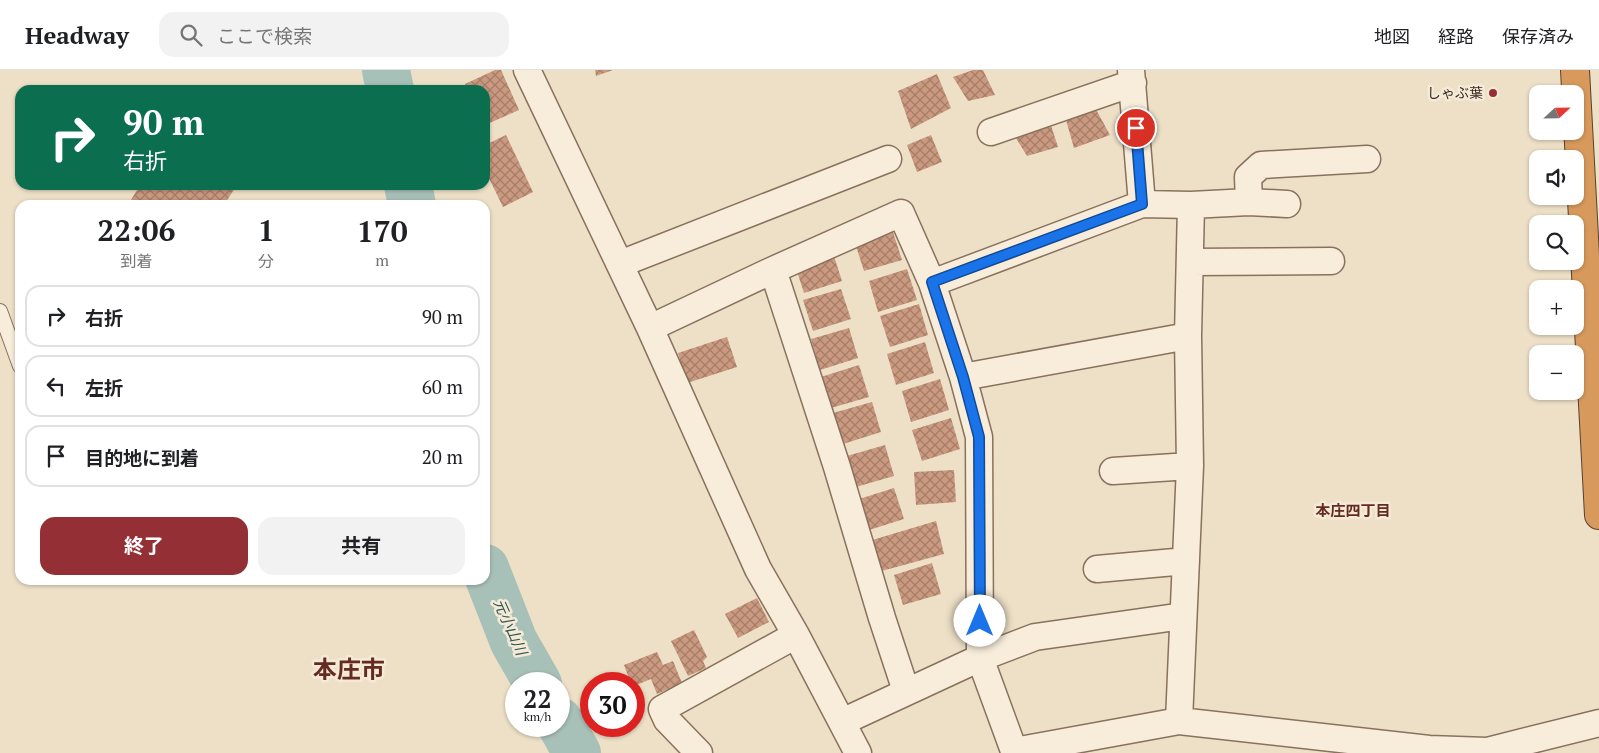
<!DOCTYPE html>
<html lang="ja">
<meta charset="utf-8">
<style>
:root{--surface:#fff;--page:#f2f2f2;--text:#202124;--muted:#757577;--line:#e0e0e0;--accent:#952f36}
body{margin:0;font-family:"PT Serif","Noto Sans JP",serif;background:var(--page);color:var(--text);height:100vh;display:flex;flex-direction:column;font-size:19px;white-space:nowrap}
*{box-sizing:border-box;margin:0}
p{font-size:16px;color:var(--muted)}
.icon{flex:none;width:28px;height:28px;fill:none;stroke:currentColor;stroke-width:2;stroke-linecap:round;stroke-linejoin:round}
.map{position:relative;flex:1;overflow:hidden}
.side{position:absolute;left:15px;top:130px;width:475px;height:385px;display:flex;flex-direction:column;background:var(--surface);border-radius:15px;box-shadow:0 1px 4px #0004}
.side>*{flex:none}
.banner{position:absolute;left:15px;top:15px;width:475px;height:105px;border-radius:15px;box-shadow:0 1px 4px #0004;background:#0b6e4f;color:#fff;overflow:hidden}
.needle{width:32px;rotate:68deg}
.fabs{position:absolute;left:1529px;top:15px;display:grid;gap:10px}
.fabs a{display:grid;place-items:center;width:55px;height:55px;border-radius:10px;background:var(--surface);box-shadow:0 1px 4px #0004;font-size:25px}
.speed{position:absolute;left:505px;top:602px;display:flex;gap:10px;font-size:25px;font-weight:700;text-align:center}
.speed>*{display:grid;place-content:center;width:65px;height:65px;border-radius:50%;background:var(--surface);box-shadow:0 1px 4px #0004;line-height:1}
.speed small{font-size:12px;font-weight:400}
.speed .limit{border:8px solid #d22;background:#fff;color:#111}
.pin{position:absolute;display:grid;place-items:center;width:42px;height:42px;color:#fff;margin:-21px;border:2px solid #fff;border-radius:50%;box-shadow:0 1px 5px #0007}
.me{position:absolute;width:55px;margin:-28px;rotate:0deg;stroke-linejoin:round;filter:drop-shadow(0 0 4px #0008)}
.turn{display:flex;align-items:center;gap:18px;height:105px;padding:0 25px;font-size:22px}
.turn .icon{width:65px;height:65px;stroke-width:2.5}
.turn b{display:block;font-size:35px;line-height:42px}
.eta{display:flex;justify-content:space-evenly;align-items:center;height:85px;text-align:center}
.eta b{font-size:30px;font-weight:700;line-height:35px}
.action{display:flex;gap:10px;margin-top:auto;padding:10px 25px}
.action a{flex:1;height:58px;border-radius:15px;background:var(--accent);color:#fff;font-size:20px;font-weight:700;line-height:58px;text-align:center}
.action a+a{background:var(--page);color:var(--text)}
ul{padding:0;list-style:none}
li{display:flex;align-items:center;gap:15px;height:62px;margin:0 10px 8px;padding:0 15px;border:2px solid var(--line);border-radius:15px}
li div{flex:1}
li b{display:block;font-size:19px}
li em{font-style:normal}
header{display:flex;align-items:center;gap:30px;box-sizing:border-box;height:70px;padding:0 25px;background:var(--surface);border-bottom:1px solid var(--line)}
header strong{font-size:24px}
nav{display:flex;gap:28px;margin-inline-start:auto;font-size:18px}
.search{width:350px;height:45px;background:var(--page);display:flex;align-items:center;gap:12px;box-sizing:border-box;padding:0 18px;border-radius:15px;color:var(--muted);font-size:19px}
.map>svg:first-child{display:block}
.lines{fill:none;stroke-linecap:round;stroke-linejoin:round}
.river{stroke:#a8c1b8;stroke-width:48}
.building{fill:url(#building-cross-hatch)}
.lane-casing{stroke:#88715d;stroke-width:16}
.street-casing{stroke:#88715d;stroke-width:29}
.highway-casing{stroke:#574031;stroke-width:30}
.lane{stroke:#f8eddb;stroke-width:14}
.street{stroke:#f8eddb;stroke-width:26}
.highway{stroke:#d89a5c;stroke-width:28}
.route-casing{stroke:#114b97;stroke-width:12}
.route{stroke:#1a73e8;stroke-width:9}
.poi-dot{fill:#952f36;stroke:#f5ead7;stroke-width:2}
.labels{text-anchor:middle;stroke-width:5;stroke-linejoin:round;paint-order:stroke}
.poi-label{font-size:14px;fill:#392b20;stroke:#f5ead7;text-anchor:end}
.neighbourhood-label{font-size:15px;font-weight:bold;fill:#642b21;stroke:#f5ead7}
.water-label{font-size:15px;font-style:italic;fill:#305853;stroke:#f5ead7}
.town-label{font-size:24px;font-weight:bold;fill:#642b21;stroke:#f5ead7}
</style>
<header>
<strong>Headway</strong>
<div class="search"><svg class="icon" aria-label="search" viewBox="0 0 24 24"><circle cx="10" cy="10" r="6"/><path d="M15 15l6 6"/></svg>ここで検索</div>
<nav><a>地図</a><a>経路</a><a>保存済み</a></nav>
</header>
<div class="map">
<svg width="1599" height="683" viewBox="0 0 1599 683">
<defs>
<pattern id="building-cross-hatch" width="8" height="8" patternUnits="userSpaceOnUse" patternTransform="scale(1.25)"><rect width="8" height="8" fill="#ca997f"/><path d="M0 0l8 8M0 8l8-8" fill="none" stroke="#a57d68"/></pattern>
</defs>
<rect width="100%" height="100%" fill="#ede0c7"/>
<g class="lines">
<path class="river" d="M386,0L390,20
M408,115L412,135
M485,498L514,572L538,614
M559,651L577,683"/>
</g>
<path class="building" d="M495,0H501L519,40L485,55V20H468L465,14Z
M595,0H613L596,6Z
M973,0H983L995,25L968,31L953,7Z
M937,4L951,38L911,59L898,21Z
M1093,34L1110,65L1074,78L1064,43Z
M1048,46L1058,77L1027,86L1009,57Z
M506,65L533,122L503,137L485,100V75Z
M931,65L942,92L917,102L907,75Z
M140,115H237L224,135H128Z
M892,159L902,190L864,201L854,170Z
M832,180L842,211L804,223L794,192Z
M907,199L917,230L878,242L869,211Z
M841,219L851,249L813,261L803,230Z
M919,234L928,265L890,277L880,246Z
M849,258L858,288L820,300L811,269Z
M727,267L737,297L687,313L678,283Z
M925,272L934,303L896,315L887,284Z
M859,295L869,327L831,338L821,307Z
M940,309L949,340L911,352L902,321Z
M872,332L881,362L843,374L833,343Z
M951,348L960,379L922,391L912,360Z
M885,375L894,406L856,417L847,386Z
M954,400L956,432L916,435L914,402Z
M894,418L904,449L866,461L856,430Z
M936,451L944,484L878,502L869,471Z
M932,493L941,524L903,535L894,505Z
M757,528L769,552L738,568L725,544Z
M694,560L707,587L703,591L706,598L688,606L671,571Z
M657,582L663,595L673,591L682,613L657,624L651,609L634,616V614H631L624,595Z"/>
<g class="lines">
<defs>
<path id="lane" d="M0,241L20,296"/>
<path id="street" d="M527,0L650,258L758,499L796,565L858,683
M1131,0L1142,134L1191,135L1188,266L1190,396L1179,651
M991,62L1133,13
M1249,132L1248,107L1261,95L1367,89
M1191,135L1249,132L1287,134
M1190,192L1331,191
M620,194L888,89
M773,200L837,397L882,548L906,621
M932,213L1142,134
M650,258L773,200L901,143L932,213L963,307L1188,266
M963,307L979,367L980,588L1035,567L1183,546
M1113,401L1190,396
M1097,499L1186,491
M842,652L980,588L1014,681L1179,651L1429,679L1487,681L1599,653
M699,683L667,650L662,639L796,565"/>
<path id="highway" d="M1575,0L1599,445"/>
</defs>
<use href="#lane" class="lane-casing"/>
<use href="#street" class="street-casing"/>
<use href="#highway" class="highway-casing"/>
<use href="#lane" class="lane"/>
<use href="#street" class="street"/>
<use href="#highway" class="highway"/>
</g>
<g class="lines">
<defs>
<path id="route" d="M980,551L979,367L963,307L932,212L1142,134L1136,58"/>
</defs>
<use href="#route" class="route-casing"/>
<use href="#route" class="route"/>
</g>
<circle class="poi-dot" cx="1493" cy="23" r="5"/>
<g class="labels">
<g class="poi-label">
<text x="1483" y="28">しゃぶ葉</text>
</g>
<g class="neighbourhood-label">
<text x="1353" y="446">本庄四丁目</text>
</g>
<g class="water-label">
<text transform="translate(510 557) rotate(66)" y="5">元小山川</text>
</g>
<g class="town-label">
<text x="349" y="608">本庄市</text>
</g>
</g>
</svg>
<div class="fabs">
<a><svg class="needle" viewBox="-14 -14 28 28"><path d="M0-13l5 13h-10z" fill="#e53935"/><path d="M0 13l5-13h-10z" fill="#757577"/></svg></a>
<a><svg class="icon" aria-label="sound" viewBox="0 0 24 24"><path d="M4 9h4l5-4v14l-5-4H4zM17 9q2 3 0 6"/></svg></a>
<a><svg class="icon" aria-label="search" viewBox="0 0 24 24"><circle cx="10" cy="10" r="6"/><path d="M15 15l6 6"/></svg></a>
<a>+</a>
<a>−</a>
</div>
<div class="speed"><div>22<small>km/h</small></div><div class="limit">30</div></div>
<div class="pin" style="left:1136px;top:58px;background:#d93025"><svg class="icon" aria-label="arrive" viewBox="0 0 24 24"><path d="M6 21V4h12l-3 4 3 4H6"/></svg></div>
<svg class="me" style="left:980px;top:551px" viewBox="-20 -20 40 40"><circle r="19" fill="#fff"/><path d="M0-13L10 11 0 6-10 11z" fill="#1a73e8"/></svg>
<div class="banner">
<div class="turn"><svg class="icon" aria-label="right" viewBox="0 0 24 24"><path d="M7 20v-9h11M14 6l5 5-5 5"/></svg><div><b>90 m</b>右折</div></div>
</div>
<section class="side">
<div class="eta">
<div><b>22:06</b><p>到着</p></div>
<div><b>1</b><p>分</p></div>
<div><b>170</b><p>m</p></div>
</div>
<ul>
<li><svg class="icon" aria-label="right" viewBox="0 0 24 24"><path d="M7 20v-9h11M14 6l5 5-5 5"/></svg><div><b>右折</b></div><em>90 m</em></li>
<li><svg class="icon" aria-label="left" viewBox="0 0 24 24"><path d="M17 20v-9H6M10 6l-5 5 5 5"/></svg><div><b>左折</b></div><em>60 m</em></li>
<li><svg class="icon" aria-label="arrive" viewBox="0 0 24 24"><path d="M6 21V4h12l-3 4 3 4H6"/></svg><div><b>目的地に到着</b></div><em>20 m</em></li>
</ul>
<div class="action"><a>終了</a><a>共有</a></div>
</section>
</div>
